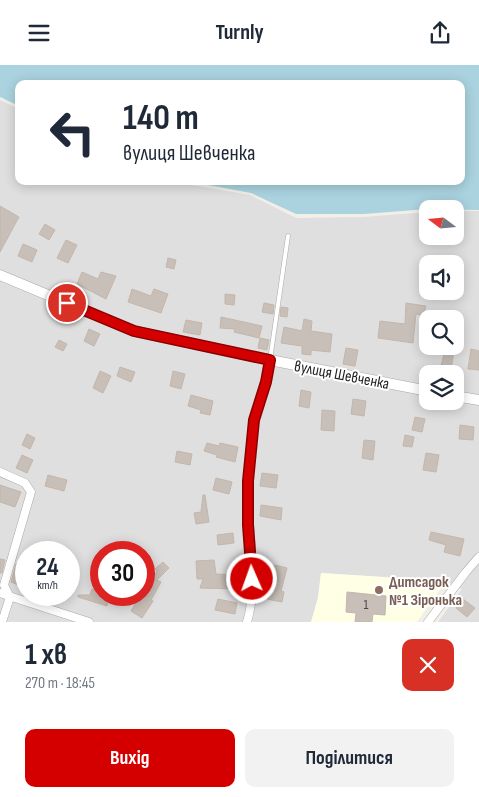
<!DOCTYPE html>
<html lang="uk">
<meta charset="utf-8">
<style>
:root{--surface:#fff;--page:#f2f2f3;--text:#1f2937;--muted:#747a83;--accent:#d40000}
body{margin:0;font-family:"Sofia Sans Condensed",sans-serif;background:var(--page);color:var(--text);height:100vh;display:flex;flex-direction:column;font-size:19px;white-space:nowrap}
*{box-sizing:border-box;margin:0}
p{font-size:16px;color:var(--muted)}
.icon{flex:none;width:28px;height:28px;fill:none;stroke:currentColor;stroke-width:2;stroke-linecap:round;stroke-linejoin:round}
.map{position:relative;height:557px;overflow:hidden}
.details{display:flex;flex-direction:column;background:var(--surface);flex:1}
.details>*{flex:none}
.top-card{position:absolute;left:15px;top:15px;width:450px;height:105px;border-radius:10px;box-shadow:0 2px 12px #0003;background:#fff;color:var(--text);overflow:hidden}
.needle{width:32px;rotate:286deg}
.controls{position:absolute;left:419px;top:135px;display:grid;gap:10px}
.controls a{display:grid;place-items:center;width:45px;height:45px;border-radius:10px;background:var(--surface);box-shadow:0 2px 12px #0003;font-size:25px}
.speed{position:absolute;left:15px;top:476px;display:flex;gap:10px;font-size:25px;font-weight:700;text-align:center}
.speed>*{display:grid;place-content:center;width:65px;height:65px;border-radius:50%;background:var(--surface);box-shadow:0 2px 12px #0003;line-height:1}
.speed small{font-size:12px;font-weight:400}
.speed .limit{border:8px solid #d22;background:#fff;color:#111}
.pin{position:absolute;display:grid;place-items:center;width:42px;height:42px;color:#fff;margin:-21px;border:2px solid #fff;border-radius:50%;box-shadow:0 1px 5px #0007}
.me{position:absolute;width:55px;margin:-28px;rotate:358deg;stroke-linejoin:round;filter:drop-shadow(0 0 4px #0008)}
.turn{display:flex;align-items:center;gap:18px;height:105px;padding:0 25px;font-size:22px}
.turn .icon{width:65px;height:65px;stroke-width:2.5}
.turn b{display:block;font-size:35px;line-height:42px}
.round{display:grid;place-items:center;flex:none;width:52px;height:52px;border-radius:10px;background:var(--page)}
.summary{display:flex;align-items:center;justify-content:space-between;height:85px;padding:0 25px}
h1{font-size:30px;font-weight:700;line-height:38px}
.button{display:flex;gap:10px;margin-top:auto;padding:10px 25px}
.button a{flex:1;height:58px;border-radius:10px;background:var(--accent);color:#fff;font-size:20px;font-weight:700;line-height:58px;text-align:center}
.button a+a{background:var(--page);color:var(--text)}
header{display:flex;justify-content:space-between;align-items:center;height:65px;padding:0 25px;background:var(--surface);font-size:22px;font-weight:700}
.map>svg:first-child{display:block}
.residential{fill:#e0dfdf;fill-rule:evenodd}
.education{fill:#ffffe5}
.water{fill:#aad3df}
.building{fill:#c7bfb8;stroke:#c4b6ab}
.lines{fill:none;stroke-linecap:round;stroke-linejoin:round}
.service-casing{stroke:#a9a9a9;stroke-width:5}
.minor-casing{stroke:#a9a9a9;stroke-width:9}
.tertiary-casing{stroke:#a9a9a9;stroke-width:11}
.service{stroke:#fff;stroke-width:4}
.minor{stroke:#fff;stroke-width:8}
.tertiary{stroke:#fff;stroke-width:10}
.route-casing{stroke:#8a0000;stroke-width:12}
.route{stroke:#d40000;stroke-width:9}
.education-dot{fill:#8d6e63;stroke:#fff;stroke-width:2}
.labels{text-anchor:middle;stroke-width:4;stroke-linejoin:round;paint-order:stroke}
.number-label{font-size:14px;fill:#4b4948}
.street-label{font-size:16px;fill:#222;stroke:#fff}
.education-label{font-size:16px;font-weight:bold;fill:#785e54;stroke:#fff;text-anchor:start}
</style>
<header><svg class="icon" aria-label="menu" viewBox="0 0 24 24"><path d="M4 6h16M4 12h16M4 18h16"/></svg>Turnly<svg class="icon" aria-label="share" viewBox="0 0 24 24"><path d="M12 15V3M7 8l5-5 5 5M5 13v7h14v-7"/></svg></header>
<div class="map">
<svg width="479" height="557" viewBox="0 0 479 557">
<rect width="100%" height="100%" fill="#f2efe9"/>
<path class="residential" d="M0,35L19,44V116H183L186,119L250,130L296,153L364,152L427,147L428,171H455V146H479V557H438L462,524L446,516L321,508L318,533L311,557H0ZM428,199H455V226H428ZM428,254H455V281H428ZM428,309H455V336H428ZM26,488H69V530H26ZM101,488H144V530H101Z"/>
<path class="education" d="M321,508L446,516L417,557H311L318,533Z"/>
<path class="water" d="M0,0H479V145L428,144L364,149H296L251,128L187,116H461V19H19V41L0,32Z"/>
<path class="building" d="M0,141L19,152L0,187Z
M45,159L55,165L49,175L39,169Z
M66,175L77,180L68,198L57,193Z
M23,179L37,185L32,197L18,191Z
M168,193L176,195L174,204L166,202Z
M82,207L98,214L101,207L116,211L106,234L77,219Z
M132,224L151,231L154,224L168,229L161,248L128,237Z
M225,229L235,230L234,240L225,239Z
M264,238L274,240L273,249L262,247Z
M406,238L426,241L423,251L416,249L413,278L378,273L380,256L405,259Z
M281,242L288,243L287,252L280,251Z
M221,252L262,261L259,273L234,267L235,264L220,263Z
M304,254L312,256L311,266L332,269L330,287L311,285V290L302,289V281L281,278L284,262L302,266Z
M186,255L202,258L200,270L183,267Z
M89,264L100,269L94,281L84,276Z
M260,273L269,275L267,285L258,283Z
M59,275L67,279L63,286L55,282Z
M446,281H455L450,309H439Z
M346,283L358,285L355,301L343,299Z
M471,284L479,286V305L468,304Z
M120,302L135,307L131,317L117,311Z
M100,306L111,311L103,328L93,323Z
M173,306L185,309L181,324L170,321Z
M301,325L311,327L309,343L299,341Z
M191,330L213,336L210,350L200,348L201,345L188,341Z
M353,334L366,336L364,351L351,349Z
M322,345L335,346L334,366L321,365Z
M415,352L425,354L422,367L412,365Z
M460,360L474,362L473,375L459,374Z
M27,369L35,373L30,384L22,380Z
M405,370L414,372L412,382L403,381Z
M364,375L375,376L373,395L362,393Z
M207,378L219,381L220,378L238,382L235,397L216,392L217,390L204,386Z
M177,386L192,389L190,400L175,397Z
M426,388L439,390L436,407L423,405Z
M22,390L33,395L27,408L16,403Z
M262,408L278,410L276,423L260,421Z
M48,410L67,415L64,426L45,421Z
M216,413L232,417L229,429L213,425Z
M0,420L21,427L15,442L0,437Z
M203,430H205L209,457L196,459L194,448L201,447Z
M261,440L282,443L281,455L260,451Z
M431,467L464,474L460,491L444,487L446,480L429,475Z
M233,468L234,478L218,480L217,470Z
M0,494L5,495L2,508H0Z
M214,495L216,509L237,510V524L200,523L203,514H197L196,496Z
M163,497L169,503L157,515L161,517L151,535L153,536L142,553L131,546L141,530H144L157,506L155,504Z
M16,499L26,503V516L24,522L11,517Z
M275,500L287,503L281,526L284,527L282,537L267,534Z
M92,524L101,526V530H110L107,541L78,532V530H90Z
M347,527L386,531L385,550L373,549L372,557H355L356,548L346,547Z
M218,534L237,538L235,549L215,545Z
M463,534L475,543L467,552L456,543Z"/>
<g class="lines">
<defs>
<path id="service" d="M270,295L288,171"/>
<path id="minor" d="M0,407L25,418L31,427L4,520L10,532L2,557
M0,528L89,557
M247,557C260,514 246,461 248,416C249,396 251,374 255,355C259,335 266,316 270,295
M428,557L466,507L479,492"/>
<path id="tertiary" d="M0,210L134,266L270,295L428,326
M455,331L479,335"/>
</defs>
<use href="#service" class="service-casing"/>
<use href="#minor" class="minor-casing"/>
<use href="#tertiary" class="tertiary-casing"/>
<use href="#service" class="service"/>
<use href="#minor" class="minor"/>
<use href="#tertiary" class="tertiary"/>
</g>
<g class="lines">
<defs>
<path id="route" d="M67,238L134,266L270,295L266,317L254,355L248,416V460L252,514"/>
</defs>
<use href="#route" class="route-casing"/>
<use href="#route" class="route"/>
</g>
<circle class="education-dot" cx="379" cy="525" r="5"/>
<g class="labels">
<g class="number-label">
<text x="366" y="544">1</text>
</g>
<g class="street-label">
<text transform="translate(342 309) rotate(11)" y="6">вулиця Шевченка</text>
</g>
<g class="education-label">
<text x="389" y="522">Дитсадок<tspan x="389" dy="18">№1 Зіронька</tspan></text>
</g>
</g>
</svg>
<div class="controls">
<a><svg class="needle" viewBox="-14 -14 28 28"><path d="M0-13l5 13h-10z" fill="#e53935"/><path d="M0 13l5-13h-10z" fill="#747a83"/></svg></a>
<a><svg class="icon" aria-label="sound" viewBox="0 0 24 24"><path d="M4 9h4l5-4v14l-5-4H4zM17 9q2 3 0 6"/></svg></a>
<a><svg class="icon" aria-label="search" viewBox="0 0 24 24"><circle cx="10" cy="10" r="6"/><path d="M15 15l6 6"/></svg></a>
<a><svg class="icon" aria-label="layers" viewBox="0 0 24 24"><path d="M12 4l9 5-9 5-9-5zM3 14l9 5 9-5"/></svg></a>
</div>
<div class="speed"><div>24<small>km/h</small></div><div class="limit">30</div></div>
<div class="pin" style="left:67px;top:238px;background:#d93025"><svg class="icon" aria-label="arrive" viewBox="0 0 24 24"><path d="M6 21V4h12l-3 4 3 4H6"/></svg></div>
<svg class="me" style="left:252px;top:514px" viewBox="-20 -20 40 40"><circle r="17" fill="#d40000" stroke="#fff" stroke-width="3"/><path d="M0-11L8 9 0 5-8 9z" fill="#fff"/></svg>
<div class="top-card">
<div class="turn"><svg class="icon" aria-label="left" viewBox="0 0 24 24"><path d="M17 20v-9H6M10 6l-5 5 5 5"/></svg><div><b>140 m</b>вулиця Шевченка</div></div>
</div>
</div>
<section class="details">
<div class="summary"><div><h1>1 хв</h1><p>270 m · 18:45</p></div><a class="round" style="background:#d93025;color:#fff"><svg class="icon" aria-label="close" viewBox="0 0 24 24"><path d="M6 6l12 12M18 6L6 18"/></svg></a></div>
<div class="button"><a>Вихід</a><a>Поділитися</a></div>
</section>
